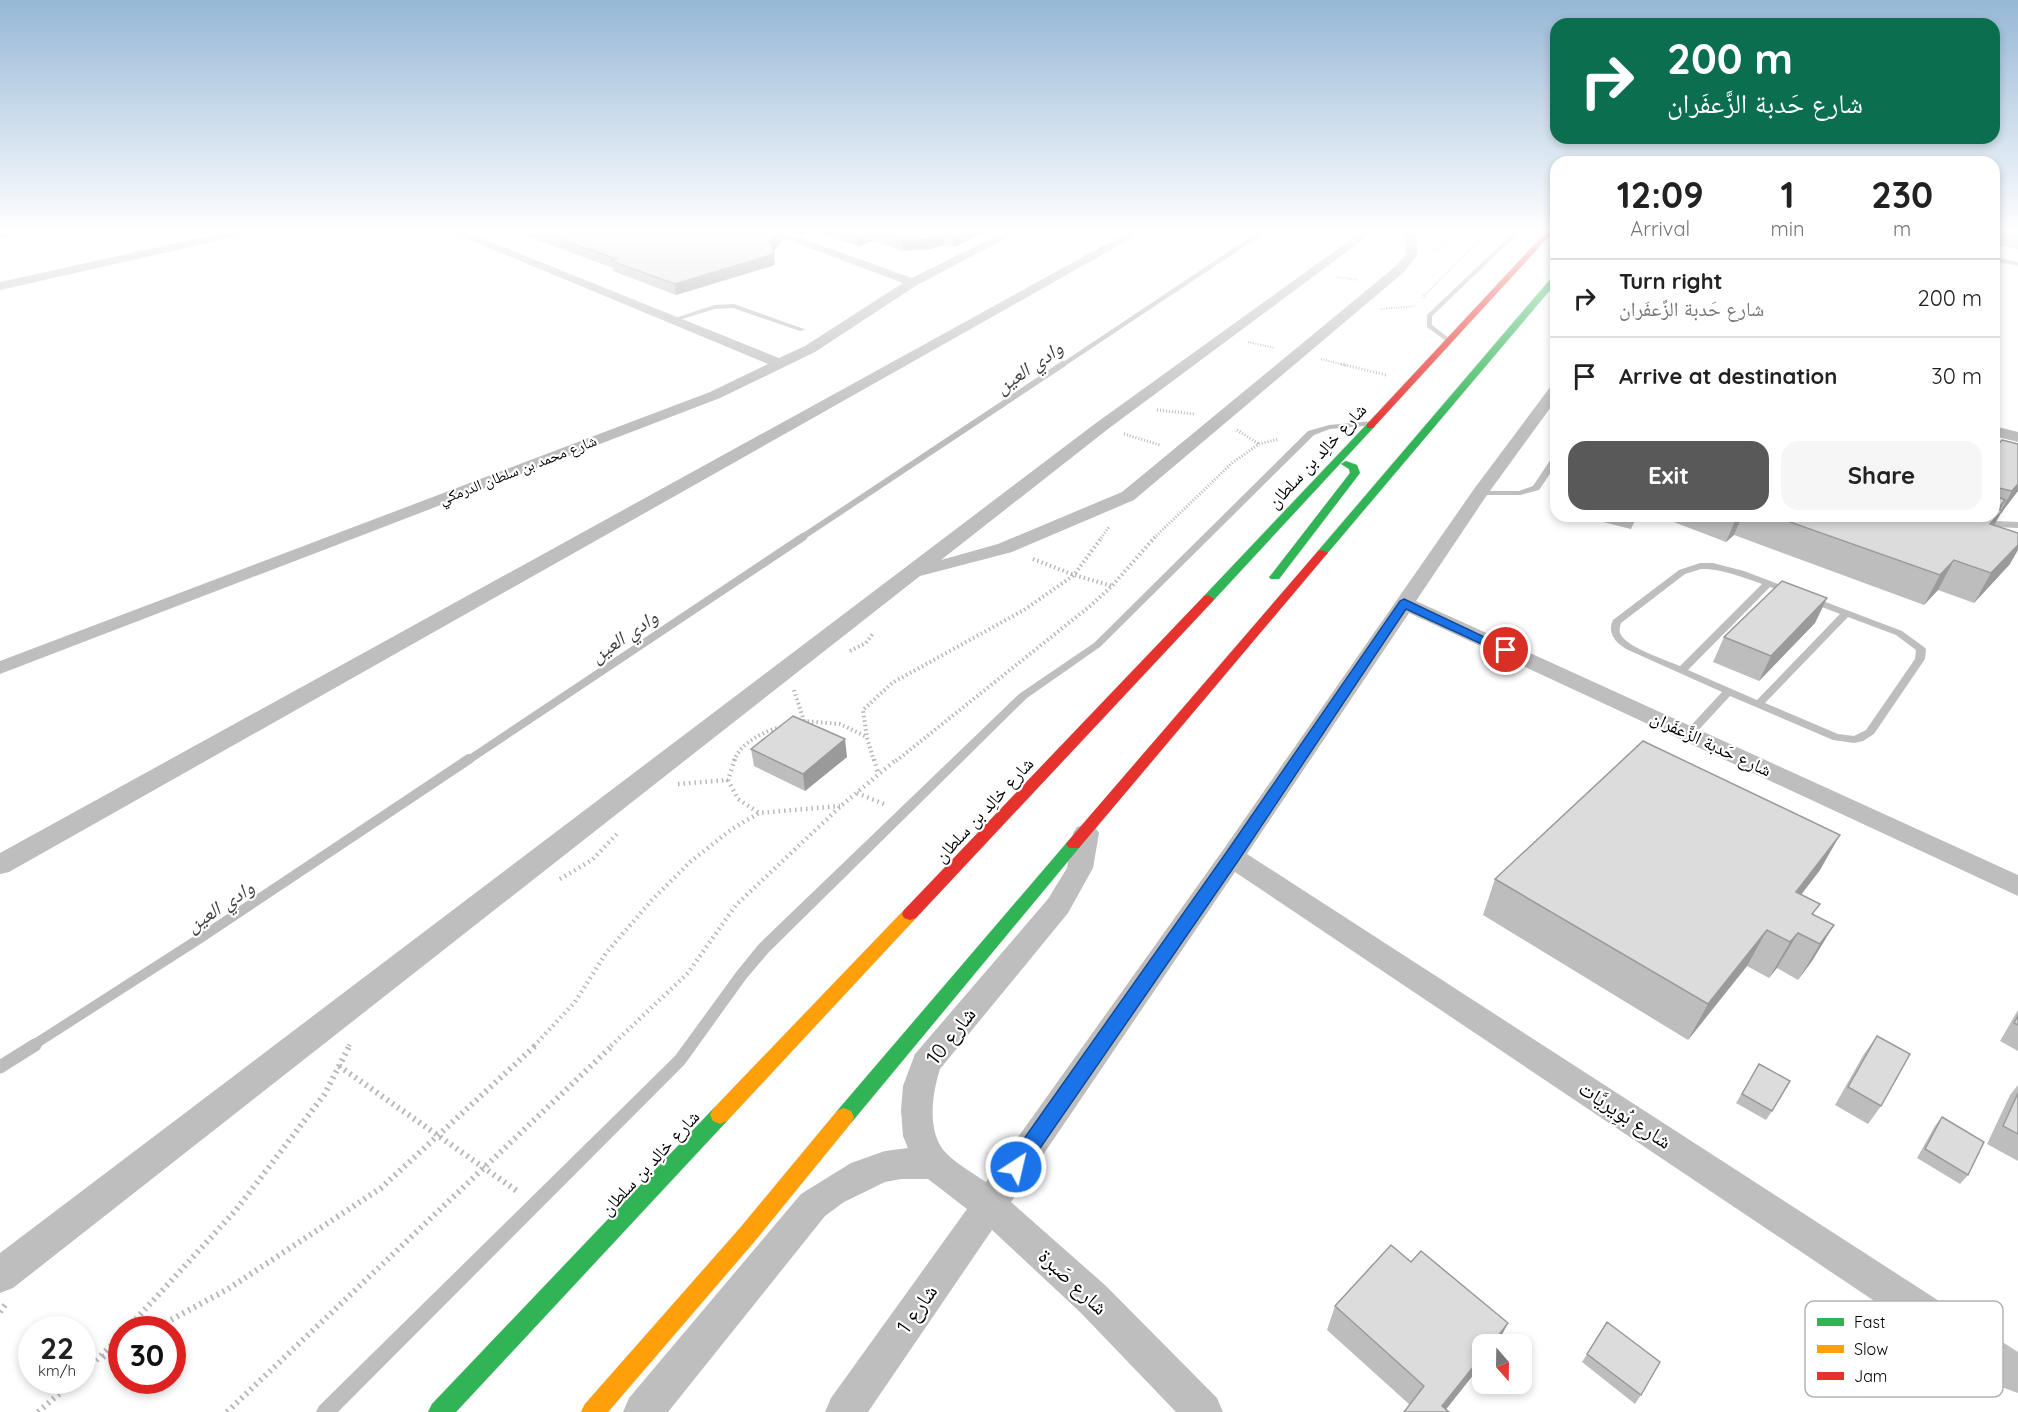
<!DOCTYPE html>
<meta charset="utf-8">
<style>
:root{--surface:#fff;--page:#f6f6f6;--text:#222;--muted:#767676;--line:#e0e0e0;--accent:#595959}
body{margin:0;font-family:Quicksand,"Noto Naskh Arabic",sans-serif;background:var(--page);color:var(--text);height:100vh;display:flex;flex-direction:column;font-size:22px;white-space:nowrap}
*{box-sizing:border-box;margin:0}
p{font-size:20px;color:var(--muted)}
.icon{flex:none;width:33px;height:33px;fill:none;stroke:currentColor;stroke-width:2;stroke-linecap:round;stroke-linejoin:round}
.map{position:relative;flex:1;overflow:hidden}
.sheet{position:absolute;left:1550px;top:156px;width:450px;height:366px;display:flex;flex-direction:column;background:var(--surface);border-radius:18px;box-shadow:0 3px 9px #0003}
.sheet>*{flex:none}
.banner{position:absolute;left:1550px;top:18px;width:450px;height:126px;border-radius:18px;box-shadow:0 3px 9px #0003;background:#0b6e4f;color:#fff;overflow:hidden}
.needle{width:39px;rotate:160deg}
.tools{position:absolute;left:1472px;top:1334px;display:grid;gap:12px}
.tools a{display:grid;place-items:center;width:60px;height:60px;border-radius:12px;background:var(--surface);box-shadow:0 3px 9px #0003;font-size:30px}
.speed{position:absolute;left:18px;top:1316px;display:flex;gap:12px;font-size:30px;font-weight:700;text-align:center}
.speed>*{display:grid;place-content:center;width:78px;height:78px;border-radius:50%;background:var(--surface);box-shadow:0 3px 9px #0003;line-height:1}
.speed small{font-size:15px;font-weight:400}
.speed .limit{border:9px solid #d22;background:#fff;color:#111}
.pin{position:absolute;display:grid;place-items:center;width:51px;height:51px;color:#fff;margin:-26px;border:3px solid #fff;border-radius:50%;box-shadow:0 2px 6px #0007}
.me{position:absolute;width:66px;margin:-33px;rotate:35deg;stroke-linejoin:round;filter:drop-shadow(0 0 4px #0008)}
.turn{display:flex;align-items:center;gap:21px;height:126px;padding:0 18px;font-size:27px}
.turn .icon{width:78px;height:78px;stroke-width:2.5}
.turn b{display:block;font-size:42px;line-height:51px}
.eta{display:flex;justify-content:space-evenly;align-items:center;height:102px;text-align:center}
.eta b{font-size:36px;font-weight:800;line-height:42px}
.cta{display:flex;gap:12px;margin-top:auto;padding:12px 18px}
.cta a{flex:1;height:69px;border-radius:18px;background:var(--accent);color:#fff;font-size:24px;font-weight:800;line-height:69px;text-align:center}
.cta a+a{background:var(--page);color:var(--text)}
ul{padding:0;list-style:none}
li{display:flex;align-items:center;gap:18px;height:78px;padding:0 18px;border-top:2px solid var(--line)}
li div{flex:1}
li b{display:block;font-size:22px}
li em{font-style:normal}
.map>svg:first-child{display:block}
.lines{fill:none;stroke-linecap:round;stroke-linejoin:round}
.stream-far4{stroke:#bcbcbc;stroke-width:4.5}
.stream-far3{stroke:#bcbcbc;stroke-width:6}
.stream-far2{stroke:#bcbcbc;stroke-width:8}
.stream-far1{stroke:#bcbcbc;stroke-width:10}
.stream{stroke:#bcbcbc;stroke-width:13}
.fast-casing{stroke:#dbdbdb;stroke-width:1}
.slow-casing{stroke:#dbdbdb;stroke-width:1}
.jam-casing{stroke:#dbdbdb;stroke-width:1}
.path-far4{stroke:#b8b8b8;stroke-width:2;stroke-dasharray:1 1.5;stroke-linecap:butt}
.path-far3{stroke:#b8b8b8;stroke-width:3;stroke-dasharray:1 2;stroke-linecap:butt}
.path-far2{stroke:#b8b8b8;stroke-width:4;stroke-dasharray:1.5 3;stroke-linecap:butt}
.path-far1{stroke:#b8b8b8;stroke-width:4.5;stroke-dasharray:1.5 4;stroke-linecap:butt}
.path{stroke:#b8b8b8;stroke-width:6;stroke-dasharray:2 4.5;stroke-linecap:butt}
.lane{fill:#bebebe;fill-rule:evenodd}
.street{fill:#bebebe;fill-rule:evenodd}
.fast{fill:#30b455;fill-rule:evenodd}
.slow{fill:#ff9f0a;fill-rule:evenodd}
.jam{fill:#e5322d;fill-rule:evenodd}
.wall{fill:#bdbdbd}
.shaded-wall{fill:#9a9a9a}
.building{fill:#dcdcdc;stroke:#9a9a9a;stroke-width:1.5}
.route{fill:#1a73e8;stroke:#114b97;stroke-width:1.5}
.labels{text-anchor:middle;stroke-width:4.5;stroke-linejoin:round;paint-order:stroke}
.far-street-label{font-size:15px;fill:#000;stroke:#fff}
.street-label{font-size:18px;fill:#000;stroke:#fff}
.water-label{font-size:20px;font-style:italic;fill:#404040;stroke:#fff}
.near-street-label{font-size:21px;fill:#000;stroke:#fff}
.key{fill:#fff;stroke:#b2b2b2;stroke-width:1.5}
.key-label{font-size:16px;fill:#000}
</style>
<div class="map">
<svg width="2018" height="1412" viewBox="0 0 2018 1412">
<rect width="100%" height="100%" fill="#fff"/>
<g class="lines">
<path class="stream-far4" d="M1061,366L1265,230"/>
<path class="stream-far3" d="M801,538L1063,364"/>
<path class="stream-far2" d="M467,761L803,537"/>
<path class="stream-far1" d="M32,1046L202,937L469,759"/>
<path class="stream" d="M0,1067L35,1045"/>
<defs>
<path id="fast" d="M1553,276H1556V283L1326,555H1318V551Z
M1367,424L1375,426L1212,602H1204L1202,599L1204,596Z
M1346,461L1357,465L1360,473L1279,579H1271L1269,577L1271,575L1350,473L1349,469L1341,464Z
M1074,839L1079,840L1082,844L1079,848L851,1123L844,1126L837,1123L834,1117L837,1111L1069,840Z
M720,1106L727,1109L730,1115L727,1121L456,1412H428L432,1404L713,1109Z"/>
<path id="slow" d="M910,908L916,910L918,914L916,918L727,1121L720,1124L713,1121L710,1115L713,1109L904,910Z
M844,1108L851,1111L854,1117L851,1123L754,1242L608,1412H581L585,1404L740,1228L837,1111Z"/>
<path id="jam" d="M1548,230H1555L1373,428H1367V424Z
M1322,550L1328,553L1326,555L1079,848H1069L1066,844L1069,840L1318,551Z
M1208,595L1214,599L1212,602L916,918L910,920L904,918L902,914L904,910L1204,596Z"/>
</defs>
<use href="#fast" class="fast-casing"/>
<use href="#slow" class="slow-casing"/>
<use href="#jam" class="jam-casing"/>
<path class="path-far4" d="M1430,252L1452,241L1464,230
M1336,277L1358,280
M1422,298L1477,242L1490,232
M1381,309L1416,306
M1248,342L1275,348
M1321,359L1348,366"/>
<path class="path-far3" d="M1341,364L1386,375
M1157,410L1194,414
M1237,430L1259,444
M1124,434L1160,445
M1101,538L1109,527
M1154,538L1232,463L1259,444L1279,439"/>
<path class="path-far2" d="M1033,559L1074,575L1112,586
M850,651L866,643L874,632
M794,690L804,721
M803,721L840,724L867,737
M734,761C740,743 764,731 781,727
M874,761L867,738L863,710L892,683L1024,610L1074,575L1102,537
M896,761L1090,606L1112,586L1155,537"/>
<path class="path-far1" d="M735,759L728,780L738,799L759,813
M874,759L878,773
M678,784L728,780
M857,793L884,804
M560,879L592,860L617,834
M349,1046L351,1042
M534,1046L575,1002L606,953L652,900L690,862L732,829L759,813L840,806
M611,1046L688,973L736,905L842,805L897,759"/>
<path class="path" d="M339,1066L517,1191
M0,1312L5,1305
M127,1329L236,1210L324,1095L350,1045
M154,1329L228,1289L381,1188L536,1045
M103,1357L122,1347
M82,1374L122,1335
M38,1412L75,1380
M227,1412L613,1045"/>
<path class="lane" d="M1516,230H1522L1432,316V325L1450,339V341H1446L1427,327V315Z
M1994,257L2018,262V266L1994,261Z
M734,304L804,329L805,330L800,331L733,308L715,309L672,322L669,320L714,305Z
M1372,421H1375V425L1330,429L1314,435L1100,647L1027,698L769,952L746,979L685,1064L338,1412H316L319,1406L675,1056L737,971L759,944L1019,694L1094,643L1308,431L1329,425Z
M1553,456H1556V465L1539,490L1520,495H1480L1476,493L1480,491H1519L1533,486Z
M1962,516H1975L1994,521L2018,522V528L1994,527Z
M1700,563H1713L1744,571L1902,631L1924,647L1926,649L1925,659L1874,734L1863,741L1854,743L1833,740L1730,696L1693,736H1685L1684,734L1685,732L1722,692L1626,649C1615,642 1607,633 1613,620L1679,570ZM1701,569C1723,569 1742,577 1762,584L1680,666C1666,660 1625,647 1620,633C1619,629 1620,627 1621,623L1685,574ZM1770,587L1840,614L1757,700L1688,670ZM1848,617L1896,635L1916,650L1915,659L1866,730L1854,736L1838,734L1765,703Z"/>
<path class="street" d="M7,230H29L0,238V232Z
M236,230H257L252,233L0,290V282Z
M446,230H461L779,358L805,346L903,283L762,230H778L912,278L1008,230H1022L917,285L815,352L720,398L0,674V661L710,392L768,364Z
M1132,230H1146L9,872L0,874V853Z
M1364,230H1376L1108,429L941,560L998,544L1122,492L1396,266L1406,254L1403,230H1415L1418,254L1404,272L1134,500L1012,552L920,576L13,1288L0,1293V1253L1096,423Z
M1556,385V400L1487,495L1416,601L2018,875V896L1409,613L1247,854L2018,1352V1393L2004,1388L1235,872L1011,1202L1106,1286L1217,1398L1223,1412H1176L1080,1312L992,1230L868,1412H825L831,1398L967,1209L928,1179H901L885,1182L844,1202L825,1216L668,1412H623L629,1398L801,1194L851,1163L885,1151L908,1148L903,1136L901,1110L903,1086L915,1054L1048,899L1067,868L1073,833L1077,827L1086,824L1095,827L1099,833L1093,868L1068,913L940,1069C932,1094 926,1134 947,1154C958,1165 973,1173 986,1182L1223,850L1474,489L1551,386Z
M1994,426L2018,432V442L1994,436Z"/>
<use href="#fast" class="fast"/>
<use href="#slow" class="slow"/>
<use href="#jam" class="jam"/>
</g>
<path class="wall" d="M510,230H781L783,240L773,251L775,265L676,295L613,271V268Z
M785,230H990L954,247L943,245L930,249L903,251L874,241L858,246L812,231L799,235Z
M1994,230H2018V249L1994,244Z
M1994,449L2018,491L2001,513L1994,525L2010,564L1974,603L1938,590L1924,605L1734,535L1726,542L1658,516H1994Z
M1579,516H1637L1631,529Z
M1827,598L1815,623L1759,681L1713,662L1724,637Z
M751,749L847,757L805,791L754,766Z
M1820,870L1801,895L1814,915L1834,925L1812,961L1798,980L1777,968L1769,978L1747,966L1688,1040L1483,915L1495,879Z
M2018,1010V1051L2000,1041Z
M1877,1036L1881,1106L1868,1124L1835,1105L1864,1054Z
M1759,1064L1772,1111L1766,1120L1736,1103Z
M2018,1085V1161L1987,1144L2010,1095Z
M1942,1117L1968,1175L1960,1184L1917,1158L1935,1126Z
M1411,1262L1508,1323L1497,1344H1482L1446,1409L1410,1405L1327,1330L1335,1306Z
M1607,1322L1641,1395L1635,1404L1582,1362Z"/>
<path class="shaded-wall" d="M781,230L783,240L773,252L771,242Z
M798,230H812V231L799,235Z
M968,230H990L954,247V237Z
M873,231L874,241L858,246L857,236Z
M943,234V245L930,249L903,251V241Z
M774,254L775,265L676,295L675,284Z
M2018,484V491L2001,513L1986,539L1974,552L1998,509L2005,500L1995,518L1999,514L2012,491Z
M1737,516H1742L1734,535L1726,542Z
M2018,545V550L2010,564L1974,603L1991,573Z
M1954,560L1938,590L1924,605L1940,575Z
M1827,598L1815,623L1759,681L1771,656Z
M845,739L847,757L805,791L803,774Z
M1840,835L1820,870L1775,928L1796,892Z
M1834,925L1812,961L1798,980L1820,944Z
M1767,930L1747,966L1688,1040L1708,1004Z
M1798,933L1777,968L1769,978L1790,942Z
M1508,1323L1497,1344H1492Z
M1482,1356V1364L1444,1412L1442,1406Z"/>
<path class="building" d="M535,230H781L771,242L774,254L675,284L611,261L616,259Z
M839,230H968L954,237L943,234L929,239L903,241L873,231L857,236Z
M2002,440L2018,444V484L2012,491L1994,487V449Z
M1994,495L2005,500L1998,509L2002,511L1990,524L2018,533V545L1991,573L1954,560L1940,575L1773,516H1994Z
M1782,581L1827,598L1771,656L1724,637Z
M793,716L845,739L803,774L751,749Z
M1643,741L1840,835L1796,892L1820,904L1812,914L1834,925L1820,944L1798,933L1790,942L1767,930L1708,1004L1495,879Z
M2018,1016V1025L2014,1023Z
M1877,1036L1910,1054L1881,1106L1848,1087Z
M1759,1064L1790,1081L1772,1111L1742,1094Z
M2018,1093V1134L2003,1126Z
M1942,1117L1984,1142L1968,1175L1925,1149Z
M1391,1245L1411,1262L1421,1251L1508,1323L1492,1344H1482V1356L1442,1406L1449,1412H1404L1424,1386L1335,1306Z
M1607,1322L1660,1362L1641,1395L1587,1354Z"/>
<linearGradient id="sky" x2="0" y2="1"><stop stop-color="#96b7d6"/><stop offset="0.54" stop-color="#fff"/><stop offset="1" stop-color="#fff" stop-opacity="0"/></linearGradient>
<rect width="2018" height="428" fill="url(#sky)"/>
<path class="route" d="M1404,599L1512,650L1506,654L1501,653L1406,609L1238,861L1023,1173L1016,1176L1009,1173L1006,1167L1009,1160L1226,853L1400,601Z"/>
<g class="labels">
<g class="far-street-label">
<text transform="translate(518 470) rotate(-21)" y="5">شارع محمد بن سلطان الدرمكي</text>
</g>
<g class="street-label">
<text transform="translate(1317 456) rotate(-47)" y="6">شارع خالِد بن سلطان</text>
<text transform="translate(1711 744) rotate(25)" y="6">شارع حَدبة الزَّعفَران</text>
<text transform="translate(984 810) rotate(-47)" y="6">شارع خالِد بن سلطان</text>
<text transform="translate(650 1163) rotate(-47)" y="6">شارع خالِد بن سلطان</text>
</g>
<g class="water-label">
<text transform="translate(1029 367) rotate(-34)" y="7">وادي العين</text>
<text transform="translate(624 636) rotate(-34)" y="7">وادي العين</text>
<text transform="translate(220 906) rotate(-33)" y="7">وادي العين</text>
</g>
<g class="near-street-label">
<text transform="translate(951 1036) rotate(-52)" y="7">شارع 10</text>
<text transform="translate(1625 1115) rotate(33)" y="7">شارع بُوِيريَّات</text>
<text transform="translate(1073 1282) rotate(43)" y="7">شارع صَبرة</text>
<text transform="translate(917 1309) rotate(-55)" y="7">شارع 1</text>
</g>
</g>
<rect x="1805" y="1301" width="198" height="96" rx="9" class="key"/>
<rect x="1817" y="1318" width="27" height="8" fill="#30b455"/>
<rect x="1817" y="1345" width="27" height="8" fill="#ff9f0a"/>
<rect x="1817" y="1372" width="27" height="8" fill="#e5322d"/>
<g class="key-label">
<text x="1854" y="1328">Fast</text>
<text x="1854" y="1355">Slow</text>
<text x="1854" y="1382">Jam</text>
</g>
</svg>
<div class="tools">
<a><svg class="needle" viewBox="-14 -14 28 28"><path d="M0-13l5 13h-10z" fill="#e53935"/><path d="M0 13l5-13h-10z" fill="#767676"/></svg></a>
</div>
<div class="speed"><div>22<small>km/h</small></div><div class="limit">30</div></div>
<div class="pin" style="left:1506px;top:650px;background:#d93025"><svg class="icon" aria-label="arrive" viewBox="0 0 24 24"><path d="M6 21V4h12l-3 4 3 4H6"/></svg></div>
<svg class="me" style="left:1016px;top:1167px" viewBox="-20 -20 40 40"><circle r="17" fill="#1a73e8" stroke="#fff" stroke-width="3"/><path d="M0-11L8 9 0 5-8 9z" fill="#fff"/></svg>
<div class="banner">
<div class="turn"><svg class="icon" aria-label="right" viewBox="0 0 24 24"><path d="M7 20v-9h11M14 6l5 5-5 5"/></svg><div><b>200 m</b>شارع حَدبة الزَّعفَران</div></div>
</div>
<section class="sheet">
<div class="eta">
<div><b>12:09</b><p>Arrival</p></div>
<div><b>1</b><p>min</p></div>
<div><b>230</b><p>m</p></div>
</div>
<ul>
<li><svg class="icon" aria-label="right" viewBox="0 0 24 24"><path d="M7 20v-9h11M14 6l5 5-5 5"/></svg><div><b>Turn right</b><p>شارع حَدبة الزَّعفَران</p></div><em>200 m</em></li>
<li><svg class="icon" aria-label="arrive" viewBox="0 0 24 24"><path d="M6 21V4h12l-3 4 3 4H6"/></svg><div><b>Arrive at destination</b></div><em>30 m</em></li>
</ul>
<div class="cta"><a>Exit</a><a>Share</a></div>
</section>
</div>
